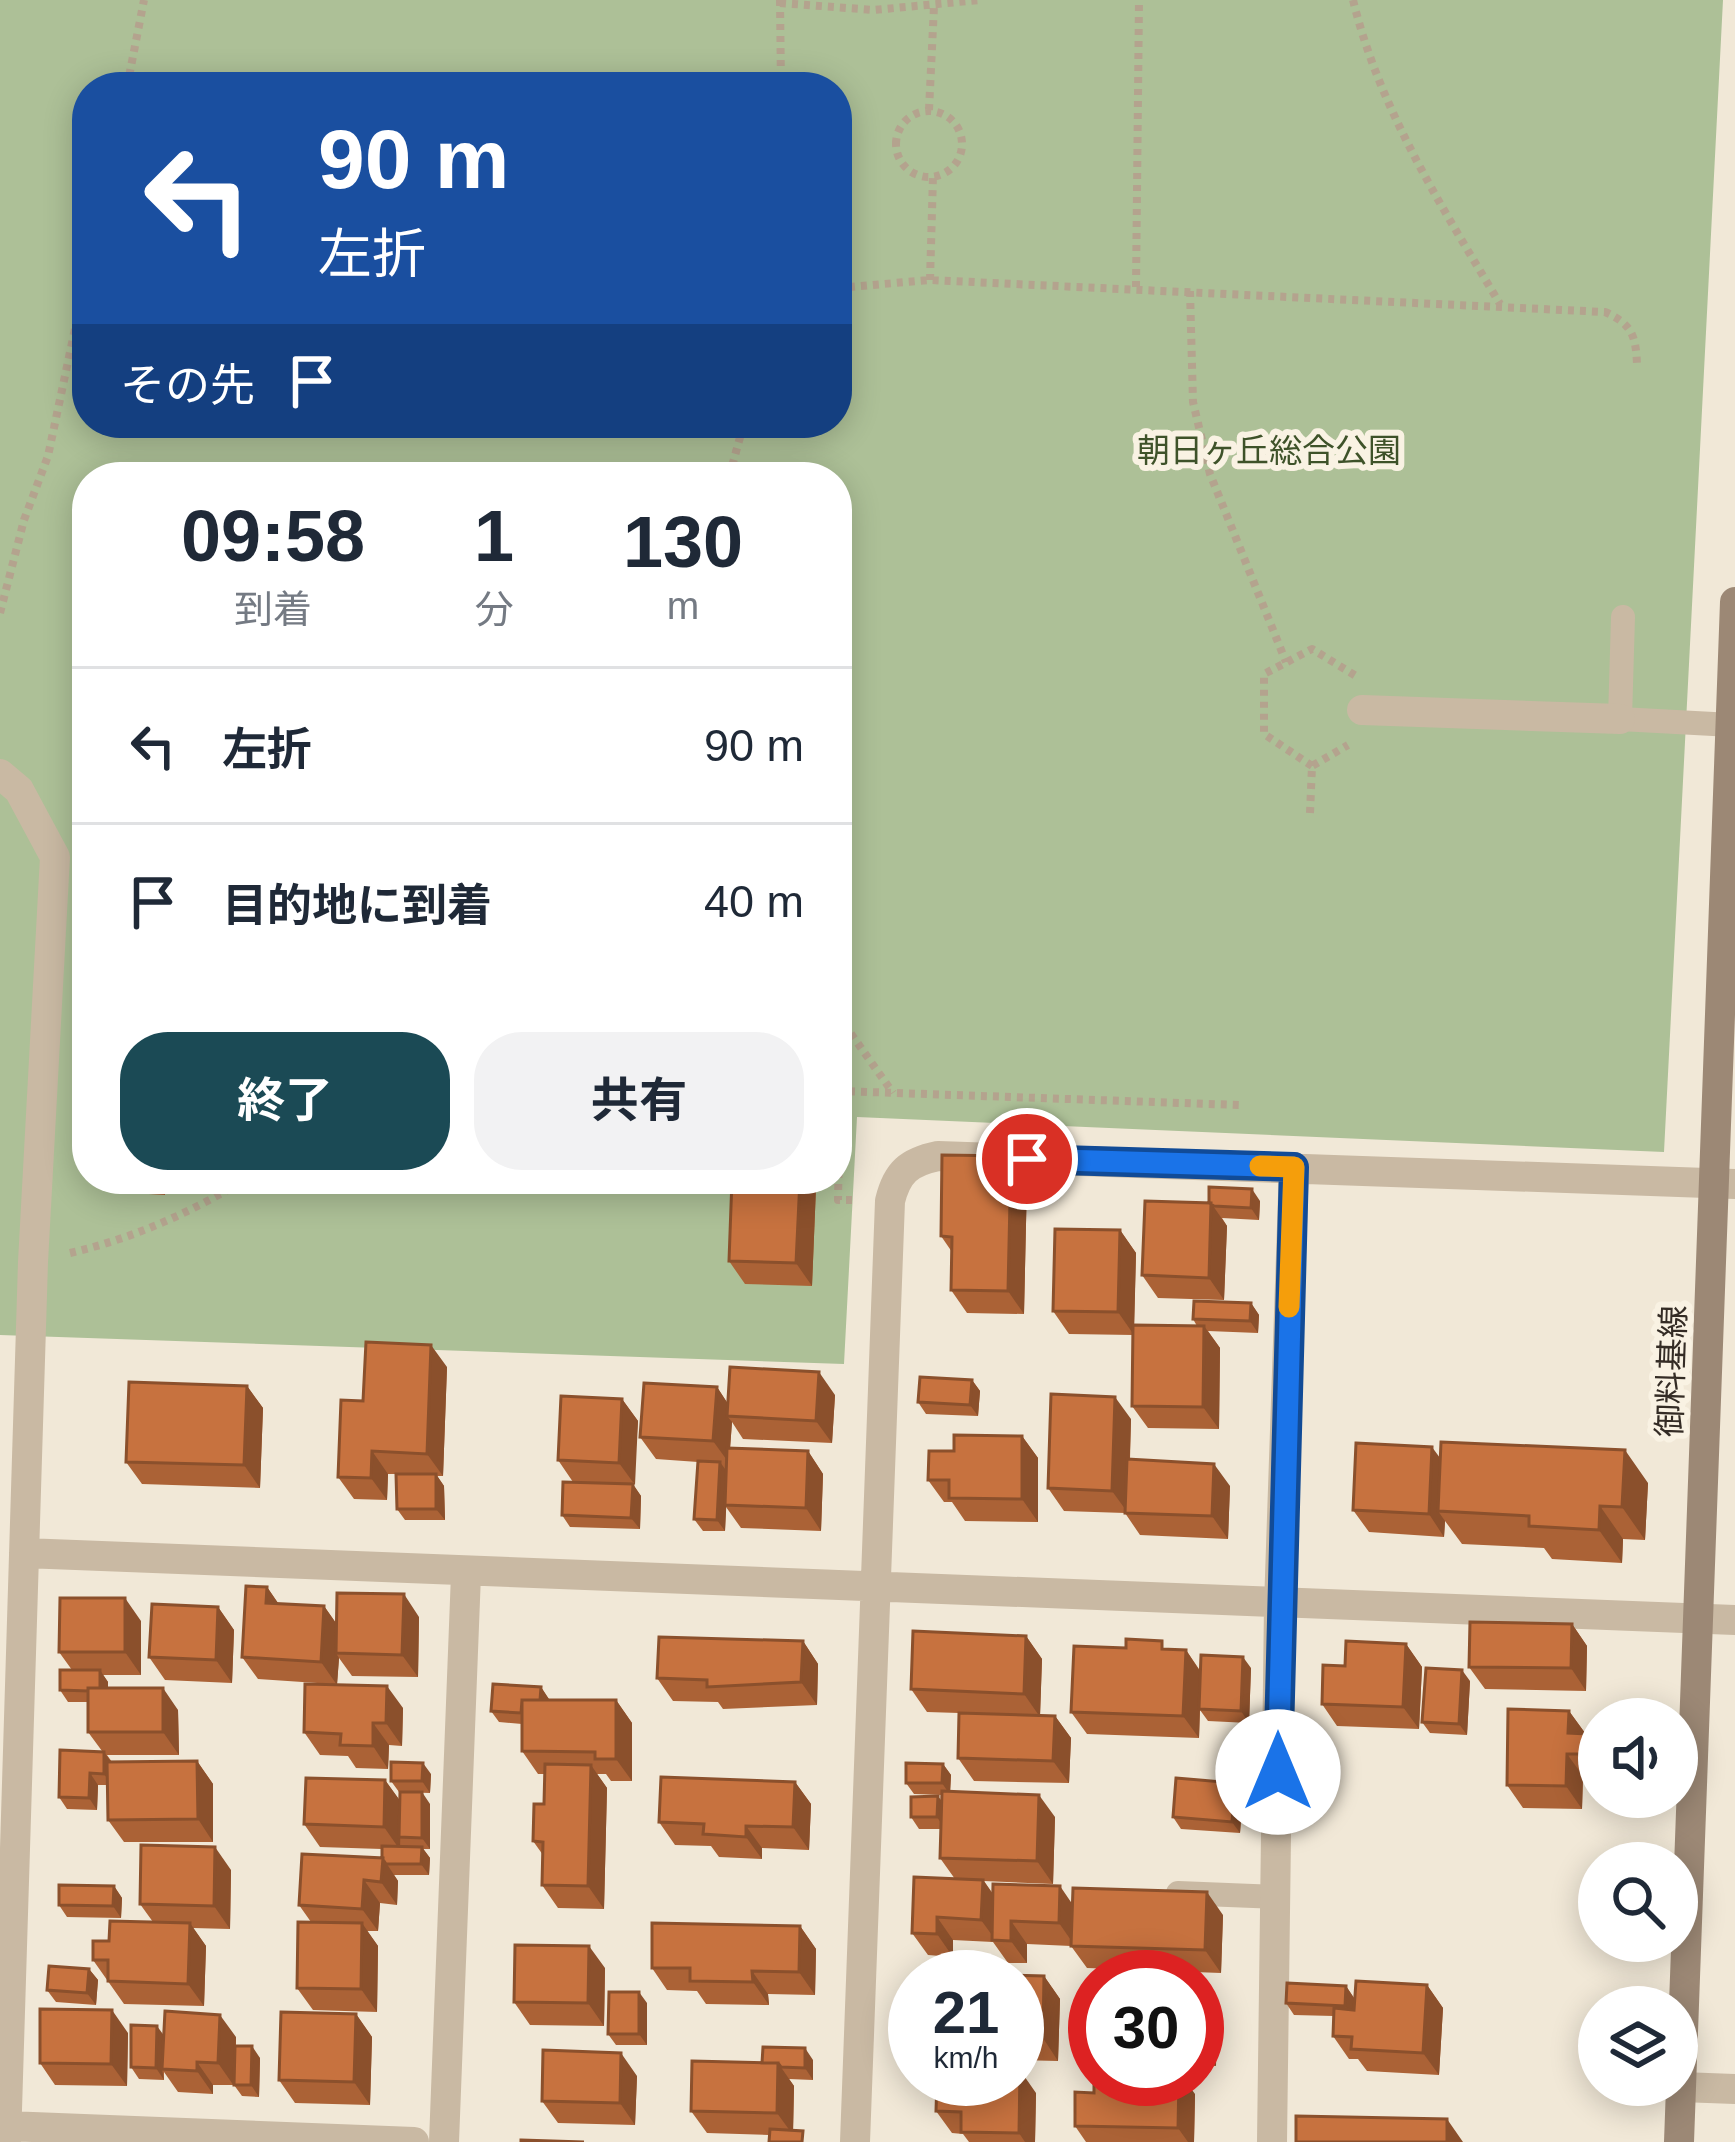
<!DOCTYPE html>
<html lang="ja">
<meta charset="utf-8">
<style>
:root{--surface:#fff;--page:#f2f2f3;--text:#1f2937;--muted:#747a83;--line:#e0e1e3;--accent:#1b4a55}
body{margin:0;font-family:Helvetica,"Noto Sans JP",sans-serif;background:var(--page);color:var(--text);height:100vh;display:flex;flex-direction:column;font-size:45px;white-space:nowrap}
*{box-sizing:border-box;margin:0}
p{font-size:39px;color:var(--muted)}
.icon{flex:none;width:66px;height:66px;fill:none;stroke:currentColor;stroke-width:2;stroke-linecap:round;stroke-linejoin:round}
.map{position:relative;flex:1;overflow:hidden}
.panel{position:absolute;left:72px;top:462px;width:780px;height:732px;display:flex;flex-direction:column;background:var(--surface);border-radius:48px;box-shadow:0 6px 30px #0003}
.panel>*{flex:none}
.hud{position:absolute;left:72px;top:72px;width:780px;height:366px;border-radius:48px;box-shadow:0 6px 30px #0003;background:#1a4fa0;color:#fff;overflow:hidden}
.buttons{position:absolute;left:1578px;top:1698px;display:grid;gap:24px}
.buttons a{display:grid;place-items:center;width:120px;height:120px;border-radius:50%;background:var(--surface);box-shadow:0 6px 30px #0003;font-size:60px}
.speed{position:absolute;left:888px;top:1950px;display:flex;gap:24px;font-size:60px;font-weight:700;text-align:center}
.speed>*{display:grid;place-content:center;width:156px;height:156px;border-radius:50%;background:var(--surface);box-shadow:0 6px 30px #0003;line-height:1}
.speed small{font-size:30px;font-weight:400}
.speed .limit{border:18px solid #d22;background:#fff;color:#111}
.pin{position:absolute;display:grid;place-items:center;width:102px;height:102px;color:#fff;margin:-51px;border:6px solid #fff;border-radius:50%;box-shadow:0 3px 12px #0007}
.me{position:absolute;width:132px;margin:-66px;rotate:0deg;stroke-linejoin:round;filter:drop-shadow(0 0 9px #0008)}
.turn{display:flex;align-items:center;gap:42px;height:252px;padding:0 48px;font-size:54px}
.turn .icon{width:156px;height:156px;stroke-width:2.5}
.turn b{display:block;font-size:84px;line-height:102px}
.then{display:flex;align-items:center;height:114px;padding:0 48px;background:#0003;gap:24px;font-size:45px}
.eta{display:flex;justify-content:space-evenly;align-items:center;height:204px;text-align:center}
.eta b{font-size:72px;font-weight:700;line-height:84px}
.primary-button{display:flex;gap:24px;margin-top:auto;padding:24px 48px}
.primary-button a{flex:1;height:138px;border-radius:48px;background:var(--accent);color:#fff;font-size:48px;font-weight:700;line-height:138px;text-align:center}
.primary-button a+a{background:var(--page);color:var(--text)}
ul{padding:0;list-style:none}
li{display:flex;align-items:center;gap:36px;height:156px;padding:0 48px;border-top:3px solid var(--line)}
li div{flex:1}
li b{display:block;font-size:45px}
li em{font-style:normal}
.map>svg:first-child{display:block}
.green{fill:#adc097;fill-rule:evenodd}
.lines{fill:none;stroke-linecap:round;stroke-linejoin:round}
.path{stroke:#b4a38e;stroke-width:8;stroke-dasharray:6 6;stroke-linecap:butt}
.lane{stroke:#c9b9a3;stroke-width:24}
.street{stroke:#c9b9a3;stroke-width:30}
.secondary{stroke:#9c8875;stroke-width:30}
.wall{fill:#ab6236}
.shaded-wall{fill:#8b502c}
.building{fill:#c7723f;stroke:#8b502c;stroke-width:3}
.route-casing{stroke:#114b97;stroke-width:30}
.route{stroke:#1a73e8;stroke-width:21}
.slow{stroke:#f59e0b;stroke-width:21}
.labels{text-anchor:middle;stroke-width:12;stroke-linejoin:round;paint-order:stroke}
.park-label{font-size:33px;fill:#3e5229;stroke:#f9f2e3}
.street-label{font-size:33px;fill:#342c25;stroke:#f9f2e3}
</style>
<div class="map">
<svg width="1735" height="2142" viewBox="0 0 1735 2142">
<rect width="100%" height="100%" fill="#f1e8d7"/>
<path class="green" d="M0,0H1723L1664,1152L857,1117L844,1364L0,1335ZM87,87H837V423H87ZM87,477H837V1179H87Z"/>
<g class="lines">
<path class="path" d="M780,0L781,87
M1353,0C1380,111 1442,207 1500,304
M780,3L874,10L979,0
M127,87L144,0
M929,110L934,6
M896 144a33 33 0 1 1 66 0a33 33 0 1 1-66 0Z
M930,280L933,176
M1136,287L1139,0
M837,288L930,280L1605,312C1632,324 1636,336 1637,365
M1190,291L1193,402L1210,474L1286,662
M729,477L744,423
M0,613L24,520L48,456L87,272
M1312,766L1264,734V674L1312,649L1356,676
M1310,813L1312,766L1348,745
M837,1014L893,1093
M852,1200H838L840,1091L1239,1105
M70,1253C134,1238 190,1213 246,1179"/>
<path class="lane" d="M1623,617L1620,719L1732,725
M1178,1893L1278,1897"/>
<path class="street" d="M1362,710L1620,719
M0,774L19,790L55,857L33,1262L6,2142
M24,1553L1735,1620
M1681,2087L1735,2089
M7,2126L414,2142
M444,2142L466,1574
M855,2142L890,1201C897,1172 909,1162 938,1156L1735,1184
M1272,2142L1279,1605L1294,1167"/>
<path class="secondary" d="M1679,2142L1735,602"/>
</g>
<path class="wall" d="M106,1179H165V1195L116,1192Z
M1027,1179L1024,1314L967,1313L951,1290L952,1252L941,1236Z
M816,1187L812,1286L745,1284L729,1261Z
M1260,1201L1259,1220L1222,1218L1227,1226L1224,1300L1158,1298L1142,1275L1209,1203Z
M1120,1230L1136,1253L1134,1325L1197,1326L1193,1319L1251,1303L1259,1315L1258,1333L1208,1331L1220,1348L1219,1429L1148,1428L1132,1406L1133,1335L1069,1334L1053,1311Z
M447,1367L443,1476H437L444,1486L445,1520H405L397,1509L398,1474H388L387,1500L354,1499L338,1477L363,1401Z
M972,1380L980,1391L978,1416L926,1414L918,1402Z
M247,1386L263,1408L260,1488L142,1484L126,1462Z
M717,1387L728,1404L835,1395L832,1443L743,1439L732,1422L730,1448L808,1451L823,1474L821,1531L741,1528L726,1507L725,1531H703L694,1519L698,1462L656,1459L640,1437Z
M622,1399L638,1421L633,1485L641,1496L640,1529L570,1527L562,1515L573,1482L558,1460Z
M1131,1419L1130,1459L1230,1486L1228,1539L1140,1535L1125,1513L1064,1511L1048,1488Z
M1022,1436L1038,1458V1522L965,1521L952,1502H944L928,1480L954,1451Z
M1441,1459L1648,1483L1645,1540L1623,1539L1622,1563L1552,1559L1544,1548L1462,1544L1445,1521L1444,1537L1369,1532L1353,1510Z
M267,1587L278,1603L324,1606L336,1623L419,1617L418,1677L352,1676L339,1658L337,1684L403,1708L402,1746L389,1745L388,1769L356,1768L348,1756L320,1755L304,1732L332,1684L258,1679L242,1657Z
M218,1607L234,1630L232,1683L165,1680L149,1657Z
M141,1621V1675H103L108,1682V1688L178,1710L179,1755H107L112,1762L197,1761L213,1784V1842H124L108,1820L107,1785H98L97,1810L67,1809L59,1797L102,1751L88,1732V1702H68L60,1690L72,1670L59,1652Z
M1572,1624L1587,1646L1586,1691L1485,1689L1469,1667Z
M1026,1636L1042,1659L1040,1715L1055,1716L1071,1738L1069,1783L974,1781L958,1758L959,1713L927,1712L911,1689Z
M803,1641L818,1664L817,1705L723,1709L718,1702L673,1701L657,1678Z
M1406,1644L1422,1667L1419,1729L1337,1726L1322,1704L1345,1666Z
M1169,1649L1186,1650L1201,1672L1251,1668L1249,1723L1208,1721L1200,1710L1199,1738L1087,1734L1071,1712Z
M1470,1681L1467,1735L1430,1733L1422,1722Z
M541,1687L549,1700H616L632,1723V1781H611L606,1774H597L607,1788L604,1909L558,1908L542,1885L543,1855L533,1841L544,1804L545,1774H538L522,1751V1724L499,1722L491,1711Z
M1569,1711L1585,1733L1589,1734L1599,1747V1776H1583L1582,1809L1523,1808L1507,1785Z
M943,1764L951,1775L950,1792L1055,1817L1053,1884L984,1881L993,1894L1072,1904L1223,1915L1221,1973L1087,1968L1071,1946L1027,1944V1963H1008L993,1942L953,1940V1957L928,1955L912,1933L955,1879L940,1858L941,1829H919L911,1817L942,1802V1795L914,1794L906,1783Z
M431,1774L430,1793L399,1792L391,1781Z
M385,1780L400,1801L430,1804V1849H423L430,1858L429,1875H394L398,1881L397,1905L380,1903L378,1931H367L378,1946L377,2012L313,2010L297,1988L311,1922L299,1905L382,1858V1849L320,1847L304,1824Z
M795,1782L811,1804L809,1850L762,1848V1859L719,1857L711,1846L675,1845L659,1822Z
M1243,1794L1240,1833L1181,1829L1173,1817Z
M231,1870L230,1929L193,1928L206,1946L204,2006L124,2004L93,1960L109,1941L153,1922L140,1904Z
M114,1886L122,1898L121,1918L67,1917L59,1905Z
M800,1926L816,1949L815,1995L768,1994L769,2005L706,2004L697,1991L667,1990L652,1968Z
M941,1963L1003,1965L1010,1975L1044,1976L1060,1999L1058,2061L1017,2060V1977H941Z
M605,1968L604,2026L530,2025L514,2002Z
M89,1969L98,1980L96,2005L56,2002L47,1990Z
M1197,1983L1217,2006L1216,2066H1197Z
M1427,1985L1443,2008L1439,2075L1367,2071L1358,2059H1349L1333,2036L1334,2016L1294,2015L1286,2003L1346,1986L1354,1998Z
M647,2003V2045H616L608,2034Z
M356,2014L372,2037L370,2105L295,2103L279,2080Z
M128,2033L127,2086L55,2085L40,2063Z
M164,2036L236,2037V2046L260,2058L259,2097L242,2096L234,2085H213V2094L178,2092L164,2072V2080L139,2079L131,2067Z
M813,2060V2080L789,2079L794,2086L793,2130L769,2135L707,2133L691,2111L762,2063Z
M637,2076L635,2125L558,2123L542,2101Z
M1036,2093L1035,2142H969L963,2134L952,2133L936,2111Z
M1195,2094L1194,2142H1086L1075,2126Z"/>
<path class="shaded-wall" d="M1011,1156L1027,1179L1024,1314L1008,1291Z
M154,1179H165V1195Z
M800,1179H810L816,1187L812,1286L796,1263Z
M1252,1189L1260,1201L1259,1220L1251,1208Z
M1211,1203L1227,1226L1224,1300L1209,1278Z
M1120,1230L1136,1253L1134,1335L1118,1312Z
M1251,1303L1259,1315L1258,1333L1250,1321Z
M1204,1326L1220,1348L1219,1429L1203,1407Z
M431,1345L447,1367L443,1476L427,1454Z
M819,1372L835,1395L832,1443L816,1421Z
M972,1380L980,1391L978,1416L970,1405Z
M247,1386L263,1408L260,1488L244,1465Z
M717,1387L732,1410L727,1416L732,1422L729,1463L713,1441Z
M1115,1397L1131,1419L1128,1513L1112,1491Z
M622,1399L638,1421L635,1485L619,1463Z
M1022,1436L1038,1458V1522L1022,1499Z
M1432,1447L1448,1469L1438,1511L1445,1521L1444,1537L1429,1514Z
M1625,1450L1648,1483L1645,1540L1622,1507Z
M372,1451L388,1474L387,1500L371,1478Z
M808,1451L823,1474L821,1531L806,1508Z
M720,1462L728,1473L725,1531L717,1520Z
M1214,1464L1230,1486L1228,1539L1212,1516Z
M436,1474L444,1486L445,1520L436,1509Z
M633,1484L641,1496L640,1529L631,1518Z
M1600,1506L1623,1539L1622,1563L1599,1530Z
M267,1587L282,1609L266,1603Z
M404,1594L419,1617L418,1677L402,1655Z
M125,1598L141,1621V1675L125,1652Z
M324,1606L340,1629L336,1653L339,1658L337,1685L321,1662Z
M218,1607L234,1630L232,1683L216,1660Z
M1572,1624L1587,1646L1586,1691L1571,1668Z
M1026,1636L1042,1659L1040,1717L1024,1694Z
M803,1641L818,1664L817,1705L801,1682Z
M1406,1644L1422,1667L1419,1729L1403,1707Z
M1186,1650L1201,1673L1199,1738L1183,1716Z
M1243,1657L1251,1668L1249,1723L1241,1711Z
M100,1670L108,1682V1702L100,1691Z
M1462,1670L1470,1681L1467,1735L1459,1724Z
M387,1686L403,1708L402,1746L386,1723Z
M541,1687L549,1699L548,1713L540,1702Z
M163,1688L178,1710L179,1755L163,1732Z
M616,1700L632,1723V1781L616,1759Z
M1569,1711L1585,1733L1584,1756L1568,1733Z
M1055,1716L1071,1738L1069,1783L1053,1761Z
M373,1723L389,1745L388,1769L373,1746Z
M1589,1734L1599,1747V1767L1589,1754Z
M104,1752L112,1763V1785L104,1774Z
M1567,1754L1583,1776L1582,1809L1566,1786Z
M197,1761L213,1784V1842L198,1819Z
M423,1763L431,1774L430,1793L422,1781Z
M943,1764L951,1775L950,1795L942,1783Z
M591,1765L607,1788L604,1909L588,1886Z
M90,1773L98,1785L97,1810L89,1798Z
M385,1780L401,1802L400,1850L384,1827Z
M795,1782L811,1804L809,1850L793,1827Z
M1235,1783L1243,1794L1240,1833L1232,1822Z
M422,1792L430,1804V1849L422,1838Z
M1039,1795L1055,1817L1053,1884L1037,1861Z
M938,1796L946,1807L945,1829L937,1817Z
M746,1826L762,1848V1859L746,1837Z
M215,1847L231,1870L230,1929L214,1906Z
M422,1847L430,1858L429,1875L421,1864Z
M383,1858L398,1881L397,1905L381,1882Z
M364,1880L380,1903L378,1931L362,1909Z
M983,1880L999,1903L997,1942L981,1920Z
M114,1886L122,1898L121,1918L113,1906Z
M1060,1886L1075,1908V1946L1059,1923Z
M1207,1892L1223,1915L1221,1973L1205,1950Z
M937,1917L953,1940V1957L937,1934Z
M1011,1921L1027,1944V1963L1011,1941Z
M190,1923L206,1946L204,2006L188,1984Z
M362,1923L378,1946L377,2012L361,1989Z
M800,1926L816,1949L815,1995L799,1972Z
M589,1946L605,1968L604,2026L588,2003Z
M89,1969L98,1980L96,2005L87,1993Z
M752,1971L768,1994L769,2005L753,1982Z
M1044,1976L1060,1999L1058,2061L1043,2038Z
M1201,1983L1217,2006L1216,2066L1200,2043Z
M1427,1985L1443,2008L1439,2075L1423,2053Z
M1346,1986L1354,1998L1353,2017L1345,2006Z
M639,1992L647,2003V2045L639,2034Z
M112,2010L128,2033L127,2086L111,2064Z
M356,2014L372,2037L370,2105L354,2082Z
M220,2015L236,2037L234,2086L218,2063Z
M157,2026L165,2037L162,2069L164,2080L156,2068Z
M252,2046L260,2058L259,2097L251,2085Z
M805,2048L813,2060V2080L805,2068Z
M621,2053L637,2076L635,2125L620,2103Z
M197,2062L213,2085V2094L197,2071Z
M778,2063L794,2086L793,2135L777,2113Z
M1020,2070L1036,2093L1035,2142H1025L1019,2133Z
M1179,2079H1184L1195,2094L1194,2142H1188L1178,2128Z
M1447,2119L1463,2142H1447Z"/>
<path class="building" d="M942,1155L1011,1156L1008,1291L951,1290L952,1237L941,1236Z
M732,1179H800L796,1263L729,1261Z
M1209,1187L1252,1189L1251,1208L1214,1206L1209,1203Z
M1145,1201L1211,1203L1209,1278L1142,1275Z
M1055,1229L1120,1230L1118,1312L1053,1311Z
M1194,1301L1251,1303L1250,1321L1193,1319Z
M1133,1325L1204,1326L1203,1407L1132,1406Z
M366,1342L431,1345L427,1454L372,1451L371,1478L338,1477L341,1400L363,1401Z
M730,1367L819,1372L816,1421L727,1416Z
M920,1377L972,1380L970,1405L918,1402Z
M129,1382L247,1386L244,1465L126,1462Z
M644,1383L717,1387L713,1441L640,1437Z
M1051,1394L1115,1397L1112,1491L1048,1488Z
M561,1396L622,1399L619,1463L558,1460Z
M954,1435L1022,1436V1499L949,1498V1480H928L929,1451H954Z
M1441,1442L1625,1450L1622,1507L1600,1506L1599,1530L1529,1526V1516L1438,1511Z
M1356,1443L1432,1447L1429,1514L1353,1510Z
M727,1448L808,1451L806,1508L725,1505Z
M1127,1459L1214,1464L1212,1516L1125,1513Z
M698,1461L720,1462L717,1520L694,1519Z
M396,1474H436V1509H397Z
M563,1482L633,1484L631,1518L562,1515Z
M246,1586L267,1587L266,1603L324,1606L321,1662L242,1657Z
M337,1593L404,1594L402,1655L336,1653Z
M60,1598H125V1652H59Z
M152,1604L218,1607L216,1660L149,1657Z
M1470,1622L1572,1624L1571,1668L1469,1667Z
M913,1631L1026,1636L1024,1694L911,1689Z
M659,1637L803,1641L801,1682L707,1687V1680L657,1678Z
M1126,1639L1162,1641V1649L1186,1650L1183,1716L1071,1712L1074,1646L1126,1648Z
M1346,1641L1406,1644L1403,1707L1322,1704L1323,1665L1345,1666Z
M1201,1655L1243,1657L1241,1711L1199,1709Z
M1426,1668L1462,1670L1459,1724L1422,1722Z
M60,1670H100V1688H88V1691L60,1690Z
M305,1684L387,1686L386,1723H373V1746L340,1745L341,1734L304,1732Z
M493,1684L541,1687L540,1700H522L521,1713L491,1711Z
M88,1688H163V1732H88Z
M522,1700H616V1759H595V1752L522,1751Z
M1508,1709L1569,1711L1568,1733L1589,1734V1754H1567L1566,1786L1507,1785Z
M959,1713L1055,1716L1053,1761L958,1758Z
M60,1750L104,1752V1774L90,1773L89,1798L59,1797Z
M197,1761L198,1819L108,1820L107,1762Z
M391,1762L423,1763L422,1781H391Z
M906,1763L943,1764L942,1783H906Z
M545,1764L591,1765L588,1886L542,1885L543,1842L533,1841L534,1804H544Z
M661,1777L795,1782L793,1827L746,1826V1837L703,1834L704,1824L659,1822Z
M306,1778L385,1780L384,1827L304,1824Z
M1176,1778L1235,1783L1232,1822L1173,1817Z
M942,1791L1039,1795L1037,1861L940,1858Z
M400,1792H422V1838L399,1837Z
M938,1796L937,1817H911V1797Z
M141,1845L215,1847L214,1906L140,1904Z
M382,1846L422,1847L421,1864H386L382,1858Z
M302,1854L383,1858L381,1882L364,1880L362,1909L299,1905Z
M914,1877L983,1880L981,1920L937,1917V1934L912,1933Z
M993,1884L1060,1886L1059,1923L1011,1921V1941L992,1940Z
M59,1885L114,1886L113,1906L59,1905Z
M1073,1888L1207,1892L1205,1950L1071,1946Z
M110,1921L190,1923L188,1984L108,1981V1960H93V1941H109Z
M298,1922L362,1923L361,1989L297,1988Z
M652,1923L800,1926L799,1972L752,1971L753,1982L690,1981V1968H652Z
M515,1945L589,1946L588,2003L514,2002Z
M941,1963L1003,1965V1975L1044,1976L1043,2038H1017V1977H941Z
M49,1966L89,1969L87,1993L47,1990Z
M1356,1981L1427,1985L1423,2053L1351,2049L1352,2037L1333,2036L1334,2008L1354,2010Z
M1197,1983H1201L1200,2043H1197Z
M1287,1983L1346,1986L1345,2006L1286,2003Z
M609,1992H639V2034H608Z
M40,2009L112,2010L111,2064L40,2063Z
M165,2011L220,2015L218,2063L197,2062V2071L162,2069Z
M281,2012L356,2014L354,2082L279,2080Z
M131,2025L157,2026L156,2068L131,2067Z
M235,2046H252L251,2085H234Z
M763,2047L805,2048V2068L781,2067L778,2063H762Z
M543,2050L621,2053L620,2103L542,2101Z
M692,2061L778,2063L777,2113L691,2111Z
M1017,2070H1020L1019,2133L961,2132V2112L936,2111L937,2079H1017Z
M1094,2070L1095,2079H1179L1178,2128L1075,2126V2092L1094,2093Z
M1296,2116L1447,2119V2142H1296Z
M770,2129L803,2131L802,2142H769Z
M521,2140L584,2142H521Z"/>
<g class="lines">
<defs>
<path id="route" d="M1027,1159L1294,1167L1278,1772"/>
</defs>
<use href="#route" class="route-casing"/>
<use href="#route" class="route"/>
<path class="slow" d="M1260,1166L1294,1167L1289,1307"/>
</g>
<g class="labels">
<g class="park-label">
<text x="1269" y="462">朝日ヶ丘総合公園</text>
</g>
<g class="street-label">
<text transform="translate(1671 1371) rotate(-88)" y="12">御料基線</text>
</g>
</g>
</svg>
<div class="buttons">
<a><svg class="icon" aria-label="sound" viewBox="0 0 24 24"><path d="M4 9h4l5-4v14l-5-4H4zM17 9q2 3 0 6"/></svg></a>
<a><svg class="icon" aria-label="search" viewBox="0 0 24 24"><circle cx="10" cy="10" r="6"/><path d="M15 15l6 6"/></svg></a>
<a><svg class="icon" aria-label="layers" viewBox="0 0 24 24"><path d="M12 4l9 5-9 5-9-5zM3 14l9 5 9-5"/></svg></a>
</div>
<div class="speed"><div>21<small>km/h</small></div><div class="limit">30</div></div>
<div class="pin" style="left:1027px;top:1159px;background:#d93025"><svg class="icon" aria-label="arrive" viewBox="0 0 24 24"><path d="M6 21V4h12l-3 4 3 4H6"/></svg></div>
<svg class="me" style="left:1278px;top:1772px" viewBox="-20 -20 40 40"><circle r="19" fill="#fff"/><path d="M0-13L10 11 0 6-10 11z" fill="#1a73e8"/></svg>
<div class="hud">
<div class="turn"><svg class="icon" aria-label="left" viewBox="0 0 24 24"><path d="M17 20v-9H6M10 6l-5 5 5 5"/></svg><div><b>90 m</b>左折</div></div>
<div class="then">その先<svg class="icon" aria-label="arrive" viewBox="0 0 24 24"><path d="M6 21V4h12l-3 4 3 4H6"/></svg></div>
</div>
<section class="panel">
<div class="eta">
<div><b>09:58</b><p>到着</p></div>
<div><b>1</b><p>分</p></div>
<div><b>130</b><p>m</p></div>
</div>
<ul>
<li><svg class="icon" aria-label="left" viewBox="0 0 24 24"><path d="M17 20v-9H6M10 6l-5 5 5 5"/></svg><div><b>左折</b></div><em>90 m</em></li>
<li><svg class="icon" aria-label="arrive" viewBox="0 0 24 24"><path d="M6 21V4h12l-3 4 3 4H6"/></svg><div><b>目的地に到着</b></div><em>40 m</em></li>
</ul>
<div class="primary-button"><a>終了</a><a>共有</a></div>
</section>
</div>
